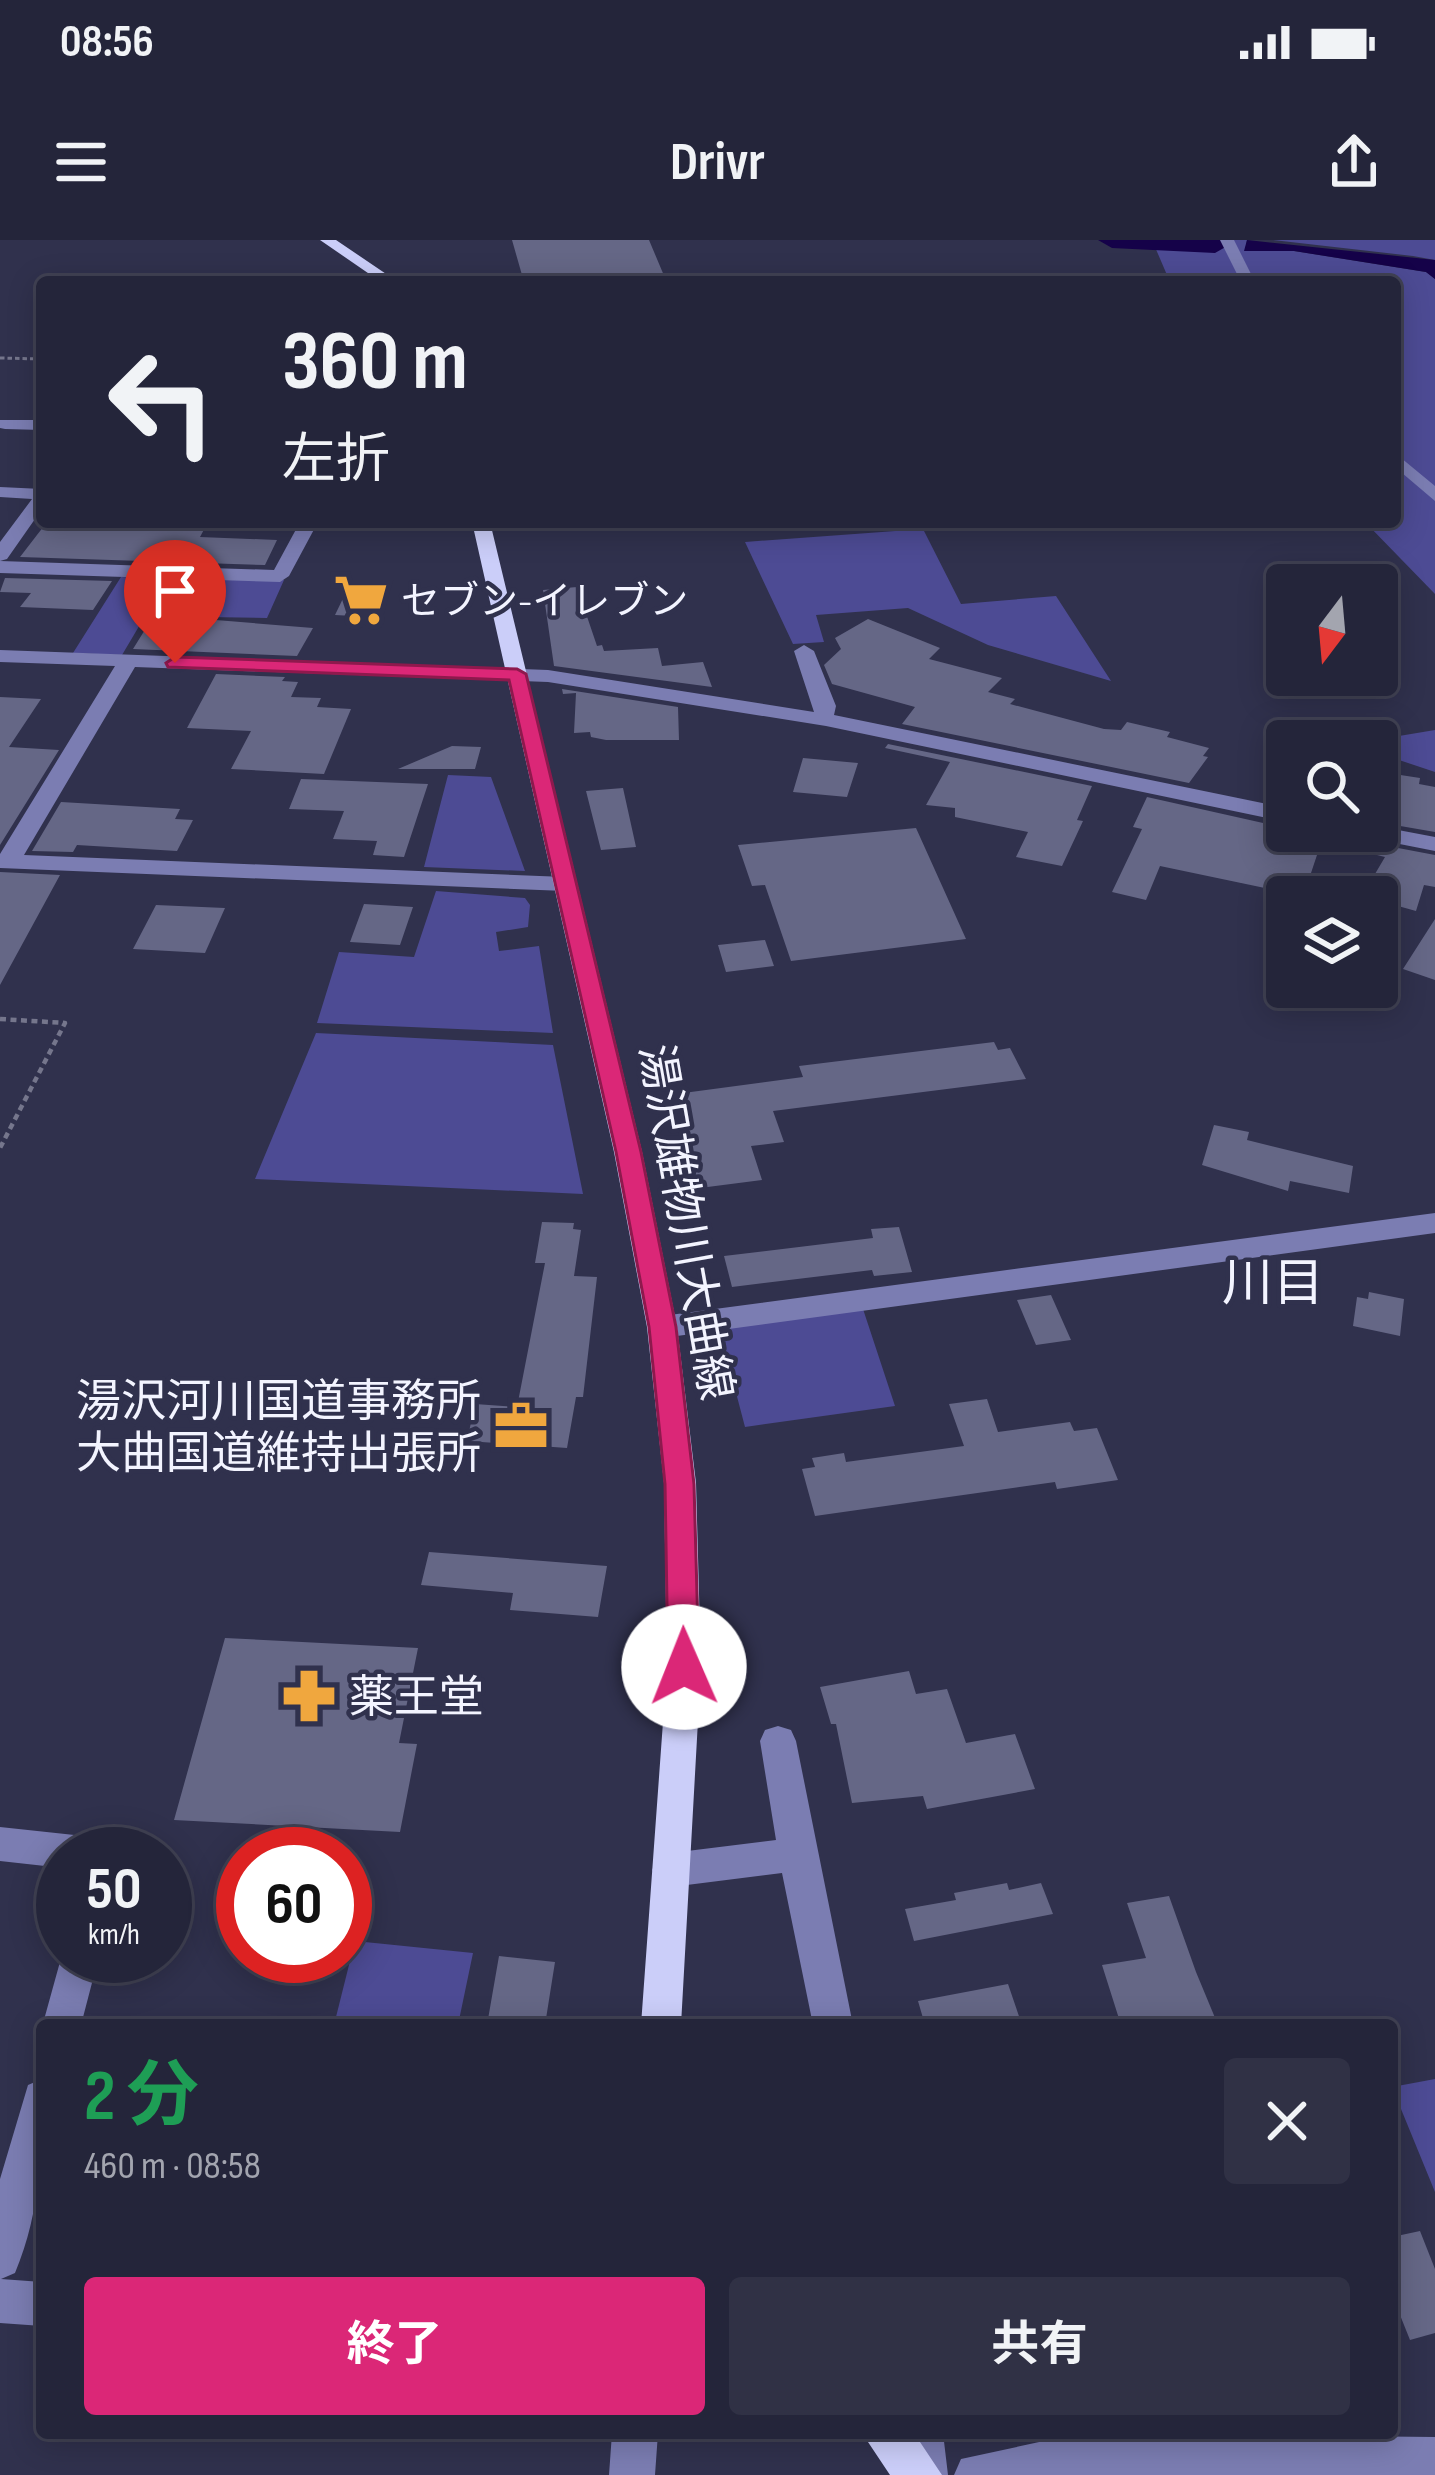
<!DOCTYPE html>
<html lang="ja">
<meta charset="utf-8">
<style>
:root{--surface:#24253a;--page:#303145;--text:#f1f3f6;--muted:#a3a5af;--line:#414254;--accent:#db2777}
body{margin:0;font-family:"Sofia Sans Condensed","Noto Sans JP",sans-serif;background:var(--page);color:var(--text);height:100vh;display:flex;flex-direction:column;font-size:45px;white-space:nowrap}
*{box-sizing:border-box;margin:0}
p{font-size:39px;color:var(--muted)}
.icon{flex:none;width:66px;height:66px;fill:none;stroke:currentColor;stroke-width:2;stroke-linecap:round;stroke-linejoin:round}
.map{position:relative;flex:1;overflow:hidden}
.panel{position:absolute;left:36px;top:1779px;width:1362px;height:420px;display:flex;flex-direction:column;background:var(--surface);border-radius:12px;box-shadow:0 6px 30px #0003,0 0 0 3px var(--line)}
.panel>*{flex:none}
.top-card{position:absolute;left:36px;top:36px;width:1365px;height:252px;border-radius:12px;box-shadow:0 6px 30px #0003,0 0 0 3px var(--line);background:#24253a;color:var(--text);overflow:hidden}
.needle{width:78px;rotate:196deg}
.tools{position:absolute;left:1266px;top:324px;display:grid;gap:24px}
.tools a{display:grid;place-items:center;width:132px;height:132px;border-radius:12px;background:var(--surface);box-shadow:0 6px 30px #0003,0 0 0 3px var(--line);font-size:60px}
.speed{position:absolute;left:36px;top:1587px;display:flex;gap:24px;font-size:60px;font-weight:700;text-align:center}
.speed>*{display:grid;place-content:center;width:156px;height:156px;border-radius:50%;background:var(--surface);box-shadow:0 6px 30px #0003,0 0 0 3px var(--line);line-height:1}
.speed small{font-size:30px;font-weight:400}
.speed .limit{border:18px solid #d22;background:#fff;color:#111}
.pin{position:absolute;display:grid;place-items:center;width:102px;height:102px;color:#fff;margin:-123px -51px;border-radius:50% 50% 50% 0;rotate:-45deg;box-shadow:0 0 12px #0007}
.pin .icon{rotate:45deg}
.me{position:absolute;width:132px;margin:-66px;rotate:359deg;stroke-linejoin:round;filter:drop-shadow(0 0 9px #0008)}
.turn{display:flex;align-items:center;gap:42px;height:252px;padding:0 48px;font-size:54px}
.turn .icon{width:156px;height:156px;stroke-width:2.5}
.turn b{display:block;font-size:84px;line-height:102px}
.round{display:grid;place-items:center;flex:none;width:126px;height:126px;border-radius:12px;background:var(--page)}
.summary{display:flex;align-items:center;justify-content:space-between;height:204px;padding:0 48px}
h1{font-size:72px;font-weight:700;line-height:90px;color:#1e9e55}
.cta{display:flex;gap:24px;margin-top:auto;padding:24px 48px}
.cta a{flex:1;height:138px;border-radius:12px;background:var(--accent);color:#fff;font-size:48px;font-weight:700;line-height:138px;text-align:center}
.cta a+a{background:var(--page);color:var(--text)}
.status{display:flex;justify-content:space-between;align-items:center;height:84px;padding:0 60px;background:var(--surface);direction:ltr}
.status svg{height:33px;fill:currentColor}
header{display:flex;justify-content:space-between;align-items:center;height:156px;padding:0 48px;background:var(--surface);font-size:54px;font-weight:700}
.map>svg:first-child{display:block}
.green{fill:#4d4b94}
.water{fill:#150249}
.lines{fill:none;stroke-linecap:round;stroke-linejoin:round}
.river{fill:#150249;fill-rule:evenodd}
.building{fill:#656786}
.path-far1{stroke:#75768c;stroke-width:3;stroke-dasharray:4.5 3;stroke-linecap:butt}
.path{stroke:#75768c;stroke-width:4.5;stroke-dasharray:6 4.5;stroke-linecap:butt}
.minor{fill:#7b7db2;fill-rule:evenodd}
.major{fill:#cbcef9;fill-rule:evenodd}
.route{fill:#db2777;stroke:#8e194d;stroke-width:3}
.labels{text-anchor:middle;stroke-width:9;stroke-linejoin:round;paint-order:stroke}
.far-poi-label{font-size:39px;fill:#f3f4ff;stroke:#30314d;text-anchor:start}
.street-label{font-size:45px;fill:#f3f4ff;stroke:#30314d}
.poi-label{font-size:45px;fill:#f3f4ff;stroke:#30314d;text-anchor:end}
.quarter-label{font-size:51px;fill:#f3f4ff;stroke:#30314d}
</style>
<div class="status"><b>08:56</b><svg viewBox="0 0 49 12"><path d="M0 12V9h3v3zM5 12V6h3v6zM10 12V3h3v9zM15 12V0h3v12zM26 1h20v11H26zM47 4h2v5h-2z"/></svg></div>
<header><svg class="icon" aria-label="menu" viewBox="0 0 24 24"><path d="M4 6h16M4 12h16M4 18h16"/></svg>Drivr<svg class="icon" aria-label="share" viewBox="0 0 24 24"><path d="M12 15V3M7 8l5-5 5 5M5 13v7h14v-7"/></svg></header>
<div class="map">
<svg width="1435" height="2235" viewBox="0 0 1435 2235">
<rect width="100%" height="100%" fill="#30314d"/>
<path class="green" d="M1152,0H1247L1245,11H1294L1426,32L1435,39V354L1365,282H1395V42H1170Z
M1273,0H1435V20L1413,16Z
M923,289L961,364L1056,356L1111,441L988,405L908,368L816,375L824,402L793,404L745,302Z
M121,337L167,339L122,415L73,413Z
M225,339L284,340L267,378L207,377Z
M1435,490V532L1396,519L1386,506L1387,498Z
M448,535L491,537L525,631L424,627Z
M436,651L525,658L530,665L528,687L496,692L499,711L539,706L553,793L317,783L339,712L414,717Z
M316,793L553,805L583,954L255,939Z
M863,1069L895,1166L745,1187L719,1088Z
M355,1701L473,1713L458,1785H334Z
M1435,1839V1952L1392,1847Z"/>
<path class="water" d="M1247,0L1435,20V39L1426,32L1294,11H1244Z"/>
<g class="lines">
<path class="river" d="M1098,0H1226L1229,5L1215,13L1112,8Z"/>
</g>
<path class="building" d="M512,0H649L665,38L524,42Z
M47,282H208L200,297L277,300L265,325L20,317Z
M5,338L112,341L93,370L20,367L31,353L0,352Z
M174,343L211,344L191,378L313,388L297,416L133,409Z
M350,344L386,345L372,377L335,375Z
M577,347L597,406L602,405L604,411L658,408L662,426L703,422L712,447L554,426L543,350Z
M868,379L940,408L929,419L1002,438L988,452L1015,459L1010,464L1104,489L1121,490L1127,482L1170,492L1167,497L1209,508L1203,516L1208,517L1189,543L902,484L915,467L832,444L824,425L841,409L835,398Z
M216,434L285,437L282,441L298,442L291,457L321,458L317,467L351,469L324,534L231,529L251,491L187,488Z
M562,449L678,467L679,500H606L591,497L590,492L574,493L576,453L563,454Z
M0,457L41,459L9,507L59,510L0,605Z
M888,504L1092,546L1077,580L1083,581L1062,626L1016,617L1028,592L955,577V568L926,565L950,522L885,508Z
M452,506L481,507L475,529H398Z
M803,518L858,523L847,557L793,552Z
M1381,532L1420,538L1419,544L1435,547V592L1377,582Z
M301,539L428,544L404,617L373,615L377,601L333,599L344,571L289,569Z
M623,548L636,607L601,610L586,551Z
M1147,557L1285,588L1277,607L1317,615L1303,657H1272L1274,650L1160,626L1146,660L1112,652L1142,589L1133,587Z
M61,562L180,569L175,579L193,580L177,611L77,605L73,612L32,611Z
M916,588L966,699L791,721L765,645L752,646L738,605Z
M1377,604L1435,615V647L1424,645L1416,671L1362,656L1385,617L1377,615Z
M0,632L60,635L0,745Z
M364,664L413,667L400,705L350,702Z
M156,665L225,668L205,713L133,709Z
M1435,679V740L1403,729Z
M765,700L774,726L726,732L718,705Z
M994,802L998,810L1010,808L1026,839L773,871L784,902L751,906L762,940L692,949L685,922L695,921L676,854L803,837L799,826Z
M1214,885L1249,892L1247,900L1353,926L1349,953L1290,941L1288,951L1202,925Z
M542,982L574,983L573,989L581,990L574,1036L597,1037L583,1157H576L567,1208L467,1201L475,1164L517,1167L545,1023H535Z
M899,987L912,1032L874,1036L872,1030L732,1047L724,1016L873,998L871,989Z
M1369,1052L1404,1059L1400,1096L1353,1086L1357,1057L1368,1059Z
M1051,1055L1071,1100L1036,1105L1017,1060Z
M987,1159L998,1192L1070,1182L1074,1191L1097,1188L1118,1240L1057,1249L1055,1242L815,1276L802,1229L815,1227L812,1218L844,1213L846,1222L964,1206L949,1164Z
M429,1312L607,1326L598,1377L510,1370L513,1353L421,1345Z
M225,1398L418,1408L399,1503L417,1504L400,1592L174,1580Z
M909,1431L916,1454L947,1449L966,1503L1015,1494L1035,1549L927,1569L923,1556L852,1563L836,1484H831L820,1447Z
M1007,1643L1009,1650L1041,1643L1053,1674L914,1701L905,1669L956,1660L954,1653Z
M1169,1656L1196,1732L1218,1785H1121L1102,1725L1146,1718L1127,1663Z
M499,1716L555,1722L545,1785H487Z
M1008,1744L1022,1785H925L918,1761Z
M1420,1991L1435,2029V2093L1410,2100L1392,2055V1997Z"/>
<g class="lines">
<path class="path-far1" d="M0,118L42,119"/>
<path class="path" d="M1337,501L1339,492
M0,779L65,783L0,908"/>
<path class="minor" d="M1220,0H1234L1255,42H1241Z
M0,180H42V190L5,189L0,188Z
M1395,213L1435,246V261L1395,227Z
M0,247L42,249V269L7,319L0,321V302L32,259L0,257Z
M300,282H318L289,336L280,342L0,333V321L274,330Z
M804,405L814,411L836,466L834,475L1287,568V582L826,486L548,442L135,427L24,615L565,637L577,644L565,651L0,628V614L115,426L0,422V410L548,430L814,472L794,411Z
M1377,586L1435,597V611L1359,596L1356,591H1377Z
M1435,973V993L662,1098L647,1087L662,1076Z
M778,1486L791,1490L796,1501L853,1785H813L782,1633L671,1647L658,1642L652,1630L658,1618L671,1613L776,1600L760,1501L765,1490Z
M0,1587L93,1597L106,1602L112,1614H63V1628L0,1621Z
M63,1711V1716H99L81,1785L42,1787Z
M42,1839C42,1907 42,1969 15,2033L1,2039L42,2042V2086L0,2083V1939L28,1845Z
M612,2193H658L655,2235H609Z
M897,2193H943L948,2235H902Z
M1081,2193L1435,2197V2235H954L961,2219Z"/>
<path class="major" d="M320,0H336L398,42H381Z
M472,282H490L642,912L677,1087L696,1243L701,1427L681,1785H641L667,1427L664,1243L647,1087L614,912Z
M862,2193H914L942,2235H890Z"/>
</g>
<path class="route" d="M175,417L517,429L526,434L641,912L676,1087L694,1244L699,1427L695,1436L684,1440L673,1436L668,1427L665,1244L649,1087L616,912L509,440L168,427L166,423Z"/>
<defs>
<symbol id="supermarket-bare" viewBox="-9 -9 18 18"><path d="M-6-5.5h2.5l.6 2H6L4.5 2H-2.5L-4.4-4H-6ZM-1.5 3.2a1.3 1.3 0 1 0 .1 0ZM3 3.2a1.3 1.3 0 1 0 .1 0Z" fill="#f0a73e" stroke="#30314d" stroke-width="2.5" paint-order="stroke"/></symbol>
<symbol id="office-bare" viewBox="-9 -9 18 18"><path d="M-6-3h4V-5.5h4V-3h4V5H-6ZM-1-4.5V-3h2v-1.5ZM-6 0V1H6V0Z" fill="#f0a73e" stroke="#30314d" stroke-width="2.5" paint-order="stroke"/></symbol>
<symbol id="pharmacy-bare" viewBox="-9 -9 18 18"><path d="M-2-6h4v4h4v4h-4v4h-4v-4h-4v-4h4Z" fill="#f0a73e" stroke="#30314d" stroke-width="2.5" paint-order="stroke"/></symbol>
</defs>
<g fill-rule="evenodd">
<use href="#supermarket-bare" x="323" y="322" width="76" height="76"/>
<use href="#office-bare" x="483" y="1148" width="76" height="76"/>
<use href="#pharmacy-bare" x="271" y="1418" width="76" height="76"/>
</g>
<g class="labels">
<g class="far-poi-label">
<text x="401" y="374">セブン-イレブン</text>
</g>
<g class="street-label">
<text transform="translate(687 982) rotate(80)" y="16">湯沢雄物川大曲線</text>
</g>
<g class="poi-label">
<text x="481" y="1176">湯沢河川国道事務所<tspan x="481" dy="52">大曲国道維持出張所</tspan></text>
<text x="349" y="1472" text-anchor="start">薬王堂</text>
</g>
<g class="quarter-label">
<text x="1273" y="1060">川目</text>
</g>
</g>
</svg>
<div class="tools">
<a><svg class="needle" viewBox="-14 -14 28 28"><path d="M0-13l5 13h-10z" fill="#e53935"/><path d="M0 13l5-13h-10z" fill="#a3a5af"/></svg></a>
<a><svg class="icon" aria-label="search" viewBox="0 0 24 24"><circle cx="10" cy="10" r="6"/><path d="M15 15l6 6"/></svg></a>
<a><svg class="icon" aria-label="layers" viewBox="0 0 24 24"><path d="M12 4l9 5-9 5-9-5zM3 14l9 5 9-5"/></svg></a>
</div>
<div class="speed"><div>50<small>km/h</small></div><div class="limit">60</div></div>
<div class="pin" style="left:175px;top:423px;background:#d93025"><svg class="icon" aria-label="arrive" viewBox="0 0 24 24"><path d="M6 21V4h12l-3 4 3 4H6"/></svg></div>
<svg class="me" style="left:684px;top:1427px" viewBox="-20 -20 40 40"><circle r="19" fill="#fff"/><path d="M0-13L10 11 0 6-10 11z" fill="#db2777"/></svg>
<div class="top-card">
<div class="turn"><svg class="icon" aria-label="left" viewBox="0 0 24 24"><path d="M17 20v-9H6M10 6l-5 5 5 5"/></svg><div><b>360 m</b>左折</div></div>
</div>
<section class="panel">
<div class="summary"><div><h1>2 分</h1><p>460 m · 08:58</p></div><a class="round"><svg class="icon" aria-label="close" viewBox="0 0 24 24"><path d="M6 6l12 12M18 6L6 18"/></svg></a></div>
<div class="cta"><a>終了</a><a>共有</a></div>
</section>
</div>
